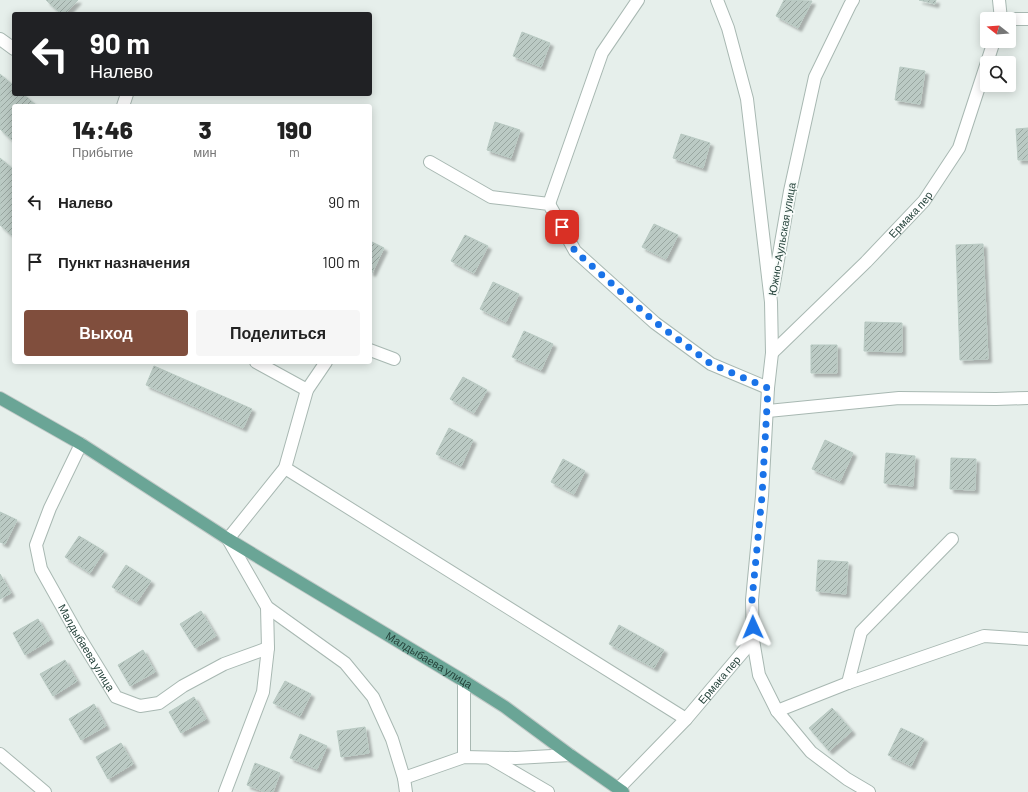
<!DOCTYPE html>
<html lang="ru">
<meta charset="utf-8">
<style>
:root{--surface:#fff;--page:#f6f6f6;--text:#222;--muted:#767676;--accent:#804e3d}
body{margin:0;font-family:Barlow,sans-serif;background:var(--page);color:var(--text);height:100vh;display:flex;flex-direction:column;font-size:15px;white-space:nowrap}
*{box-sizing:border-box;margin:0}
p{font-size:13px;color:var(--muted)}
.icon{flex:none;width:22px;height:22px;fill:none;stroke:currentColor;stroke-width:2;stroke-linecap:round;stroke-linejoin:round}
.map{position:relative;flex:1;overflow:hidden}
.details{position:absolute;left:12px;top:104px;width:360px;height:260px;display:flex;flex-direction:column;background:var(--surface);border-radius:4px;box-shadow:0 2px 10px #0003}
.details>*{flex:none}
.top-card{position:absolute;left:12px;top:12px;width:360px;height:84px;border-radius:4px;box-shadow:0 2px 10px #0003;background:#202124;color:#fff;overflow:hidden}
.needle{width:26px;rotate:287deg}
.tools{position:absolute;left:980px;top:12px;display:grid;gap:8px}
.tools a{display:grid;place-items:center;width:36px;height:36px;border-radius:4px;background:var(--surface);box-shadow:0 2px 10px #0003;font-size:20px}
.pin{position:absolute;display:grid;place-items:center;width:34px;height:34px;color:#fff;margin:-17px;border-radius:8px;box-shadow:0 2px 6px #0006}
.me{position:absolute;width:44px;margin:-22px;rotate:359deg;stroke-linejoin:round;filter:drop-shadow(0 0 3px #0008)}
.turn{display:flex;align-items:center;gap:14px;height:84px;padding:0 12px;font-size:18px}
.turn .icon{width:52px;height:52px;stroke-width:2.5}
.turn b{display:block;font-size:28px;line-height:34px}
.eta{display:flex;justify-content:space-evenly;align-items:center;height:68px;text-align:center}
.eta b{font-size:24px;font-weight:800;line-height:28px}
.button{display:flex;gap:8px;margin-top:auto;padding:8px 12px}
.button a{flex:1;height:46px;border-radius:4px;background:var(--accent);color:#fff;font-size:16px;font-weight:800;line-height:46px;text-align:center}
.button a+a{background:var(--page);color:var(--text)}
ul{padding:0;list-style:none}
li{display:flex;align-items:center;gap:12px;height:60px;padding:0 12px}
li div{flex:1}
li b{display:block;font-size:15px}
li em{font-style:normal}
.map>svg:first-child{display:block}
.building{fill:url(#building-hatch);stroke:#b8c9c2;filter:url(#shadow)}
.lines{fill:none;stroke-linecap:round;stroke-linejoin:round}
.minor-casing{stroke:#a8b8b2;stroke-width:14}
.major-casing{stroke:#c2cac8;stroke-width:14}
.minor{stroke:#fff;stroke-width:12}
.major{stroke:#6aa596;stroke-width:12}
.route{stroke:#1a73e8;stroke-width:7;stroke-dasharray:0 12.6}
.labels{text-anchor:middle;stroke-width:3.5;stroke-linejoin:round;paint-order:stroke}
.street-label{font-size:11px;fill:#24423a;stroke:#f7fbf9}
</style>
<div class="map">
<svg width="1028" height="792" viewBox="0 0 1028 792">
<defs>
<pattern id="building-hatch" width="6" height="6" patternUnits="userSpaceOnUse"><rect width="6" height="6" fill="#bbcac4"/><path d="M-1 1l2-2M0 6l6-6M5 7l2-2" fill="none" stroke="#98a6a0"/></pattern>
<filter id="shadow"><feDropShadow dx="3.5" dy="3.5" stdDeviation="1" flood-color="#0004"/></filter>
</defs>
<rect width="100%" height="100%" fill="#e6efeb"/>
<path class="building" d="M46,0H78L65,14H61Z
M784,0L812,1L798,28L776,16Z
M919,0H936L935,4Z
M522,32L550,43L541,67L513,56Z
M900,67L925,71L920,104L895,100Z
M0,74L14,86V94H23L37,106H14V142L0,129Z
M495,122L520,130L511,158L487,150Z
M1028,128V160H1018L1016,129Z
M681,134L710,143L703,168L673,158Z
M0,158L14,170V237L0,225Z
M654,224L678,235L666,259L642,247Z
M465,235L488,246L474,273L451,261Z
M370,241L384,248L372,273L370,272Z
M983,244L988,359L960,360L956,245Z
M493,282L519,294L506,322L480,309Z
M865,322L902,323V352L864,351Z
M524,331L553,344L541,370L512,357Z
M811,345H837V373H811Z
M154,366L252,409L243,428L146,385Z
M463,377L487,390L474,413L450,399Z
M449,428L473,440L461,466L436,454Z
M825,440L853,453L840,481L812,469Z
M886,453L915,456L913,486L884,483Z
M951,458L976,459L975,490L950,489Z
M563,459L585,471L574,494L551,482Z
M0,512L17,520L5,544L0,542Z
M79,536L104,551L90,573L65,557Z
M818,560L848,562L846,594L816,591Z
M126,565L151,581L137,602L112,587Z
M0,574L11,593L0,599Z
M201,611L216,636L195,648L180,624Z
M38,619L50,640L25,655L13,633Z
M619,625L664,650L654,668L609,644Z
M143,650L155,672L130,686L118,665Z
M65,660L77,681L53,696L40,674Z
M285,681L311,694L300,716L273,703Z
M194,697L206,719L181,733L169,712Z
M94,704L106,726L81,740L69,719Z
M832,708L852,731L829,751L809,728Z
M365,727L369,753L341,757L337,731Z
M901,728L924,739L911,766L888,755Z
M300,734L327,746L317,769L290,758Z
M121,743L133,764L108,779L96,757Z
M255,763L280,773L273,792H265L247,785Z"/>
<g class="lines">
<defs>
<g id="minor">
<path d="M999,0L1001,19"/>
<path d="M1009,19H1028"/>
<path d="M0,39L14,49"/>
<path d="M123,106L127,94"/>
<path d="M430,162L491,197L549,204L575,251L655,323L711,364L768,388"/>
<path d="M549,204L602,53L638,0"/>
<path d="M773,289L790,191L815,77L850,5L853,0"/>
<path d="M370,350L394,359"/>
<path id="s1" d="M772,353L866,262L924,201L959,148L994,41"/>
<path d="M256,362L307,390"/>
<path d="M326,362L307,390L285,468L228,539L267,607L345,663L373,697L392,739L404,778L406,792"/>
<path d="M768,411L899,398L996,399L1028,398"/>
<path id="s2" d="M81,444L50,508L36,545L41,569L78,635L116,697L140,706L159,703L183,686L224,664L268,648"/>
<path d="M285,468L686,719"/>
<path d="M753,640L759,675L777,711L811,752L847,779L869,792"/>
<path d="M848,683L861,632L952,539"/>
<path d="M777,711L848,683L984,636L1028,639"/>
<path d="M0,754L45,792"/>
<path d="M464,757V681"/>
<path d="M490,758L548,792"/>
<path d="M404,778L464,757L516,758L570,755"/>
<path id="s3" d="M618,789L686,719L753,640L752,600L762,496L768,388L772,353L771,302L747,99L728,28L717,0"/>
<path d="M225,792L263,692L268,648L267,607"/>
</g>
<g id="major">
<path id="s4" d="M0,398L81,444L228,539L464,681L505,707L570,755L623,792"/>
</g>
</defs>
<use href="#minor" class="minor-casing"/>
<use href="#major" class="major-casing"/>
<use href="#minor" class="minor"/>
<use href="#major" class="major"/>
</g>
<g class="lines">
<path class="route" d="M562,227L575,251L655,322L711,364L768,388L762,496L752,600L753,627"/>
</g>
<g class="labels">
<g class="street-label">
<text dy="4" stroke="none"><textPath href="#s1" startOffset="196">Ермака пер</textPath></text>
<text transform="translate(782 239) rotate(-80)" y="4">Южно-Аульская улица</text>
<text dy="4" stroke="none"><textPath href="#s2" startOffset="226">Малдыбаева улица</textPath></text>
<text dy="4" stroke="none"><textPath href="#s4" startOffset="503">Малдыбаева улица</textPath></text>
<text dy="4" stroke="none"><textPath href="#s3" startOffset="149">Ермака пер</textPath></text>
</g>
</g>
</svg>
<div class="tools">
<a><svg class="needle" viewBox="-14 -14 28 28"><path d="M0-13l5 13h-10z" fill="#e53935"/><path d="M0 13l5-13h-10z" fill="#767676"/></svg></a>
<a><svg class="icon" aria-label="search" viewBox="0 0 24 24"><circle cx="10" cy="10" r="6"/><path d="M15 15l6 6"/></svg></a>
</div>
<div class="pin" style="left:562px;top:227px;background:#d93025"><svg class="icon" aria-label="arrive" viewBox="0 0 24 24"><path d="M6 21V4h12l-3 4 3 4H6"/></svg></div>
<svg class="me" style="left:753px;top:627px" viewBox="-20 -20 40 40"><path d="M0-17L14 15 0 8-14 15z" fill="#1a73e8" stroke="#fff" stroke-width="4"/></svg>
<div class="top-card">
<div class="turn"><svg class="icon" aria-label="left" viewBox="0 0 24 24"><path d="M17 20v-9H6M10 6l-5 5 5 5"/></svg><div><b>90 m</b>Налево</div></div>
</div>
<section class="details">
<div class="eta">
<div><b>14:46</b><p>Прибытие</p></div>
<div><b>3</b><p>мин</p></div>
<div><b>190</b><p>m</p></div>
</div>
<ul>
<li><svg class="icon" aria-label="left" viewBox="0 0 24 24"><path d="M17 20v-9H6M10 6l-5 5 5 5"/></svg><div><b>Налево</b></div><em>90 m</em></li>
<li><svg class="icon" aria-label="arrive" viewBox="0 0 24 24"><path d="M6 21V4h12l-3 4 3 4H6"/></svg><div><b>Пункт назначения</b></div><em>100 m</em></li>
</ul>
<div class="button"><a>Выход</a><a>Поделиться</a></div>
</section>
</div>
